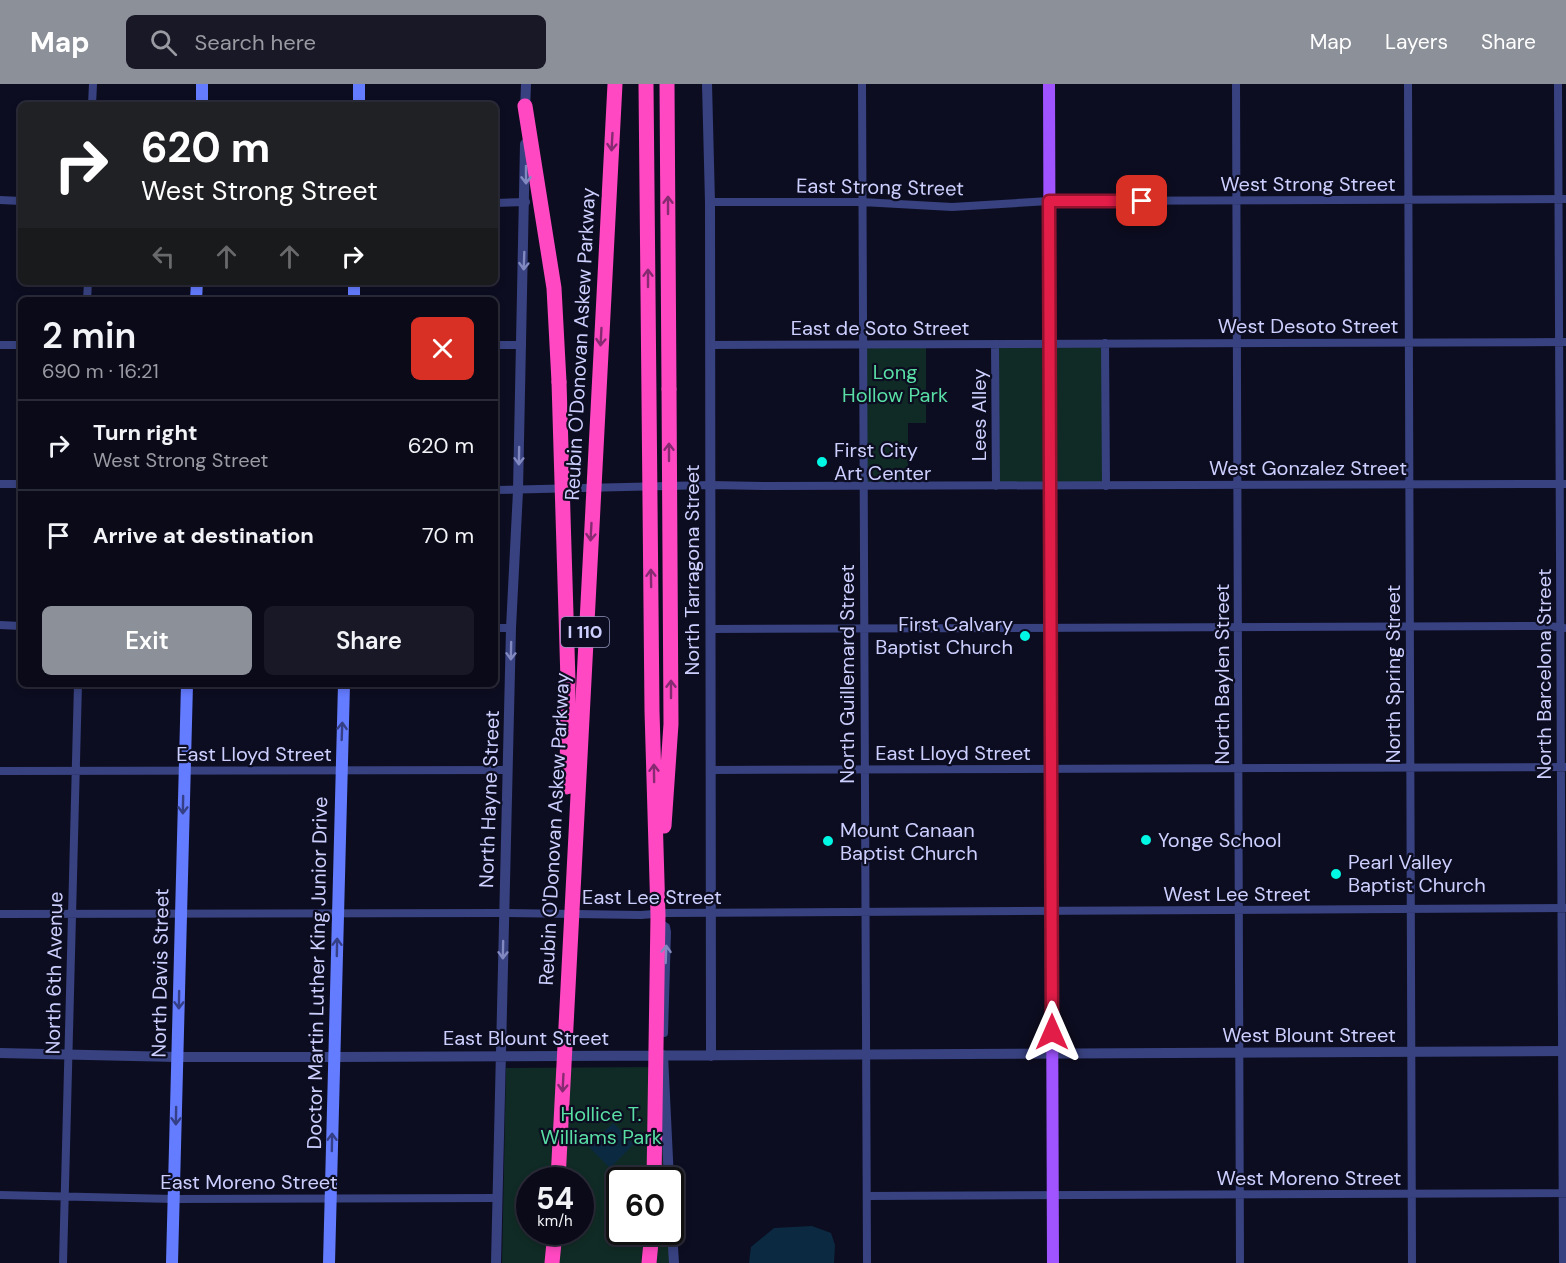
<!DOCTYPE html>
<meta charset="utf-8">
<style>
:root{--surface:#0a0a19;--page:#181826;--text:#f1f3f6;--muted:#999aa2;--line:#2a2b38;--accent:#8c9099}
body{margin:0;font-family:"DM Sans",sans-serif;background:var(--page);color:var(--text);height:100vh;display:flex;flex-direction:column;font-size:22px;white-space:nowrap}
*{box-sizing:border-box;margin:0}
p{font-size:20px;color:var(--muted)}
.icon{flex:none;width:33px;height:33px;fill:none;stroke:currentColor;stroke-width:2;stroke-linecap:round;stroke-linejoin:round}
.map{position:relative;flex:1;overflow:hidden}
.details{position:absolute;left:18px;top:213px;width:480px;height:390px;display:flex;flex-direction:column;background:var(--surface);border-radius:9px;box-shadow:0 3px 9px #0003,0 0 0 2px var(--line)}
.details>*{flex:none}
.guide{position:absolute;left:18px;top:18px;width:480px;height:183px;border-radius:9px;box-shadow:0 3px 9px #0003,0 0 0 2px var(--line);background:#202124;color:#fff;overflow:hidden}
.speed{position:absolute;left:516px;top:1083px;display:flex;gap:12px;font-size:30px;font-weight:700;text-align:center}
.speed>*{display:grid;place-content:center;width:78px;height:78px;border-radius:50%;background:var(--surface);box-shadow:0 3px 9px #0003,0 0 0 2px var(--line);line-height:1}
.speed small{font-size:15px;font-weight:400}
.speed .limit{border:3px solid #111;border-radius:9px;background:#fff;color:#111}
.pin{position:absolute;display:grid;place-items:center;width:51px;height:51px;color:#fff;margin:-26px;border-radius:12px;box-shadow:0 3px 9px #0006}
.me{position:absolute;width:66px;margin:-33px;rotate:0deg;stroke-linejoin:round;filter:drop-shadow(0 0 4px #0008)}
.turn{display:flex;align-items:center;gap:21px;height:126px;padding:0 24px;font-size:27px}
.turn .icon{width:78px;height:78px;stroke-width:2.5}
.turn b{display:block;font-size:42px;line-height:51px}
.lanes{display:flex;align-items:center;height:57px;padding:0 24px;background:#0003;justify-content:center;gap:30px;direction:ltr}
.lanes .off{opacity:.35}
.round{display:grid;place-items:center;flex:none;width:63px;height:63px;border-radius:9px;background:var(--page)}
.head{display:flex;align-items:center;justify-content:space-between;height:102px;padding:0 24px}
h1{font-size:36px;font-weight:600;line-height:45px}
.button{display:flex;gap:12px;margin-top:auto;padding:12px 24px}
.button a{flex:1;height:69px;border-radius:9px;background:var(--accent);color:#fff;font-size:24px;font-weight:600;line-height:69px;text-align:center}
.button a+a{background:var(--page);color:var(--text)}
ul{padding:0;list-style:none}
li{display:flex;align-items:center;gap:18px;height:90px;padding:0 24px;border-top:2px solid var(--line)}
li div{flex:1}
li b{display:block;font-size:22px}
li em{font-style:normal}
header{display:flex;align-items:center;gap:36px;box-sizing:border-box;height:84px;padding:0 30px;background:var(--accent);color:#fff}
header strong{font-size:28px}
nav{display:flex;gap:33px;margin-inline-start:auto;font-size:21px}
.search{width:420px;height:54px;background:var(--page);display:flex;align-items:center;gap:15px;box-sizing:border-box;padding:0 21px;border-radius:9px;color:var(--muted);font-size:22px}
.map>svg:first-child{display:block}
.green{fill:#102b25;fill-rule:evenodd}
.water{fill:#0b2941}
.lines{fill:none;stroke-linecap:round;stroke-linejoin:round}
.minor{stroke:#384280;stroke-width:8}
.tertiary{stroke:#384280;stroke-width:10}
.secondary{stroke:#647cff;stroke-width:12}
.primary{stroke:#a054ff;stroke-width:12}
.motorway{stroke:#ff48c1;stroke-width:15}
.motorway-bridge{stroke:#ff48c1;stroke-width:15}
.oneway{stroke:#862a71}
.oneway2{stroke:#8289c0}
.oneway3{stroke:#343f85}
.route-casing{stroke:#92132f;stroke-width:15}
.route{stroke:#e11d48;stroke-width:10}
.poi-dot{fill:#00f7e3;stroke:#0d0d21;stroke-width:2}
.labels{text-anchor:middle;stroke-width:4.5;stroke-linejoin:round;paint-order:stroke}
.shield{fill:#0d0d21;stroke:#9396bc;stroke-width:1.5}
.shield-label{font-size:18px;font-weight:bold;fill:#cdd0ff}
.street-label{font-size:20px;fill:#cdd0ff;stroke:#0d0d21}
.park-label{font-size:20px;fill:#59dfa5;stroke:#0d0d21}
.poi-label{font-size:20px;fill:#cdd0ff;stroke:#0d0d21;text-anchor:start}
</style>
<header>
<strong>Map</strong>
<div class="search"><svg class="icon" aria-label="search" viewBox="0 0 24 24"><circle cx="10" cy="10" r="6"/><path d="M15 15l6 6"/></svg>Search here</div>
<nav><a>Map</a><a>Layers</a><a>Share</a></nav>
</header>
<div class="map">
<svg width="1566" height="1179" viewBox="0 0 1566 1179">
<rect width="100%" height="100%" fill="#0d0d21"/>
<path class="green" d="M1105,259L1106,402H996L995,260Z
M863,260H926V339H908V402H863Z
M661,983L666,1096H620V1148H668L670,1179H502L506,984ZM530,1096H580V1148H530Z"/>
<path class="water" d="M613,1039L634,1060L610,1084L589,1063Z
M812,1142L831,1149L835,1161L834,1179H749L751,1163L774,1144Z"/>
<g class="lines">
<path class="minor" d="M862,0L867,1179
M1236,0L1240,1179
M1408,0L1412,1179
M1558,0L1563,1179
M92,21L93,0
M0,116L21,117
M710,118H862L952,123L1049,117L1566,115
M495,119L526,118
M87,216L88,198
M1105,259L1106,402
M995,260L996,402
M0,261H21
M495,261H522
M710,261L1566,258
M0,400H21
M495,406L710,401L767,402L1566,400
M0,541L21,542
M495,544H511
M710,545L1549,542L1564,544
M710,686L1566,683
M0,687L508,686
M0,830L503,829L641,831L666,829L1566,824
M658,838L666,843L667,848L664,949
M0,1111L174,1115L497,1114
M867,1112L1566,1109
M63,1179L78,600"/>
<path class="tertiary" d="M707,0L710,118L711,972
M525,27L526,0
M0,969L177,973H334L1566,967
M663,971L669,1096
M670,1116L674,1179
M496,1179L511,544L518,407L525,60"/>
<path class="secondary" d="M202,21V0
M359,21V0
M196,216L197,198
M354,216V198
M172,1179L187,600
M329,1179L344,600"/>
<path class="primary" d="M1049,0L1053,1179"/>
<path class="motorway" d="M667,0L669,305
M525,22L554,204L559,298
M552,1179L555,1148
M649,1179L652,1148"/>
<path class="motorway-bridge" d="M646,0L652,627L658,831L654,1096
M559,298L568,597L567,703
M664,742L671,640L669,305
M558,1096L615,0"/>
</g>
<defs><path id="oneway-shaft" d="M-6 0H5M1.5-3L5.5 0L1.5 3" fill="none" stroke-width="1.6" stroke-linecap="round" stroke-linejoin="round" transform="scale(1.5)"/></defs>
<g class="oneway">
<use href="#oneway-shaft" transform="translate(612 58) rotate(93)"/>
<use href="#oneway-shaft" transform="translate(668 121) rotate(-90)"/>
<use href="#oneway-shaft" transform="translate(648 194) rotate(-90)"/>
<use href="#oneway-shaft" transform="translate(601 253) rotate(93)"/>
<use href="#oneway-shaft" transform="translate(669 368) rotate(-90)"/>
<use href="#oneway-shaft" transform="translate(591 448) rotate(93)"/>
<use href="#oneway-shaft" transform="translate(651 494) rotate(-91)"/>
<use href="#oneway-shaft" transform="translate(671 605) rotate(-90)"/>
<use href="#oneway-shaft" transform="translate(654 689) rotate(-91)"/>
<use href="#oneway-shaft" transform="translate(563 999) rotate(93)"/>
</g>
<g class="oneway2">
<use href="#oneway-shaft" transform="translate(526 91) rotate(90)"/>
<use href="#oneway-shaft" transform="translate(524 177) rotate(92)"/>
<use href="#oneway-shaft" transform="translate(519 372) rotate(91)"/>
<use href="#oneway-shaft" transform="translate(511 567) rotate(91)"/>
<use href="#oneway-shaft" transform="translate(503 866) rotate(91)"/>
<use href="#oneway-shaft" transform="translate(666 870) rotate(-88)"/>
</g>
<g class="oneway3">
<use href="#oneway-shaft" transform="translate(342 647) rotate(-88)"/>
<use href="#oneway-shaft" transform="translate(183 721) rotate(91)"/>
<use href="#oneway-shaft" transform="translate(337 863) rotate(-89)"/>
<use href="#oneway-shaft" transform="translate(179 916) rotate(91)"/>
<use href="#oneway-shaft" transform="translate(176 1032) rotate(91)"/>
<use href="#oneway-shaft" transform="translate(332 1058) rotate(-89)"/>
</g>
<g class="lines">
<defs>
<path id="route" d="M1052,948L1049,117H1142"/>
</defs>
<use href="#route" class="route-casing"/>
<use href="#route" class="route"/>
</g>
<g class="poi-dot">
<circle cx="822" cy="378" r="6"/>
<circle cx="1025" cy="552" r="6"/>
<circle cx="1146" cy="756" r="6"/>
<circle cx="828" cy="757" r="6"/>
<circle cx="1336" cy="790" r="6"/>
</g>
<g class="labels">
<rect class="shield" x="561" y="533" width="48" height="30" rx="4.5"/>
<g class="shield-label">
<text x="585" y="554">I 110</text>
</g>
<g class="street-label">
<text x="1308" y="107">West Strong Street</text>
<text transform="translate(880 103) rotate(1)" y="7">East Strong Street</text>
<text x="1308" y="249">West Desoto Street</text>
<text x="880" y="251">East de Soto Street</text>
<text transform="translate(580 260) rotate(-87)" y="7">Reubin O'Donovan Askew Parkway</text>
<text transform="translate(979 331) rotate(-90)" y="7">Lees Alley</text>
<text x="1308" y="391">West Gonzalez Street</text>
<text transform="translate(692 486) rotate(-90)" y="7">North Tarragona Street</text>
<text transform="translate(847 590) rotate(-90)" y="7">North Guillemard Street</text>
<text transform="translate(1222 590) rotate(-90)" y="7">North Baylen Street</text>
<text transform="translate(1393 590) rotate(-90)" y="7">North Spring Street</text>
<text transform="translate(1544 590) rotate(-90)" y="7">North Barcelona Street</text>
<text x="953" y="676">East Lloyd Street</text>
<text x="254" y="677">East Lloyd Street</text>
<text transform="translate(489 715) rotate(-88)" y="7">North Hayne Street</text>
<text transform="translate(554 745) rotate(-87)" y="7">Reubin O'Donovan Askew Parkway</text>
<text x="1237" y="817">West Lee Street</text>
<text x="652" y="820">East Lee Street</text>
<text transform="translate(54 889) rotate(-89)" y="7">North 6th Avenue</text>
<text transform="translate(160 889) rotate(-89)" y="7">North Davis Street</text>
<text transform="translate(317 889) rotate(-89)" y="7">Doctor Martin Luther King Junior Drive</text>
<text x="1309" y="958">West Blount Street</text>
<text x="526" y="961">East Blount Street</text>
<text x="1309" y="1101">West Moreno Street</text>
<text x="249" y="1105">East Moreno Street</text>
</g>
<g class="park-label">
<text x="895" y="295">Long<tspan x="895" dy="23">Hollow Park</tspan></text>
<text x="601" y="1037">Hollice T.<tspan x="601" dy="23">Williams Park</tspan></text>
</g>
<g class="poi-label">
<text x="834" y="373">First City<tspan x="834" dy="23">Art Center</tspan></text>
<text x="1013" y="547" text-anchor="end">First Calvary<tspan x="1013" dy="23">Baptist Church</tspan></text>
<text x="840" y="753">Mount Canaan<tspan x="840" dy="23">Baptist Church</tspan></text>
<text x="1158" y="763">Yonge School</text>
<text x="1348" y="785">Pearl Valley<tspan x="1348" dy="23">Baptist Church</tspan></text>
</g>
</g>
</svg>
<div class="speed"><div>54<small>km/h</small></div><div class="limit">60</div></div>
<div class="pin" style="left:1142px;top:117px;background:#d93025"><svg class="icon" aria-label="arrive" viewBox="0 0 24 24"><path d="M6 21V4h12l-3 4 3 4H6"/></svg></div>
<svg class="me" style="left:1052px;top:948px" viewBox="-20 -20 40 40"><path d="M0-17L14 15 0 8-14 15z" fill="#e11d48" stroke="#fff" stroke-width="4"/></svg>
<div class="guide">
<div class="turn"><svg class="icon" aria-label="right" viewBox="0 0 24 24"><path d="M7 20v-9h11M14 6l5 5-5 5"/></svg><div><b>620 m</b>West Strong Street</div></div>
<div class="lanes"><svg class="icon off" aria-label="left" viewBox="0 0 24 24"><path d="M17 20v-9H6M10 6l-5 5 5 5"/></svg><svg class="icon off" aria-label="ahead" viewBox="0 0 24 24"><path d="M12 20V5M6 11l6-6 6 6"/></svg><svg class="icon off" aria-label="ahead" viewBox="0 0 24 24"><path d="M12 20V5M6 11l6-6 6 6"/></svg><svg class="icon" aria-label="right" viewBox="0 0 24 24"><path d="M7 20v-9h11M14 6l5 5-5 5"/></svg></div>
</div>
<section class="details">
<div class="head"><div><h1>2 min</h1><p>690 m · 16:21</p></div><a class="round" style="background:#d93025;color:#fff"><svg class="icon" aria-label="close" viewBox="0 0 24 24"><path d="M6 6l12 12M18 6L6 18"/></svg></a></div>
<ul>
<li><svg class="icon" aria-label="right" viewBox="0 0 24 24"><path d="M7 20v-9h11M14 6l5 5-5 5"/></svg><div><b>Turn right</b><p>West Strong Street</p></div><em>620 m</em></li>
<li><svg class="icon" aria-label="arrive" viewBox="0 0 24 24"><path d="M6 21V4h12l-3 4 3 4H6"/></svg><div><b>Arrive at destination</b></div><em>70 m</em></li>
</ul>
<div class="button"><a>Exit</a><a>Share</a></div>
</section>
</div>
